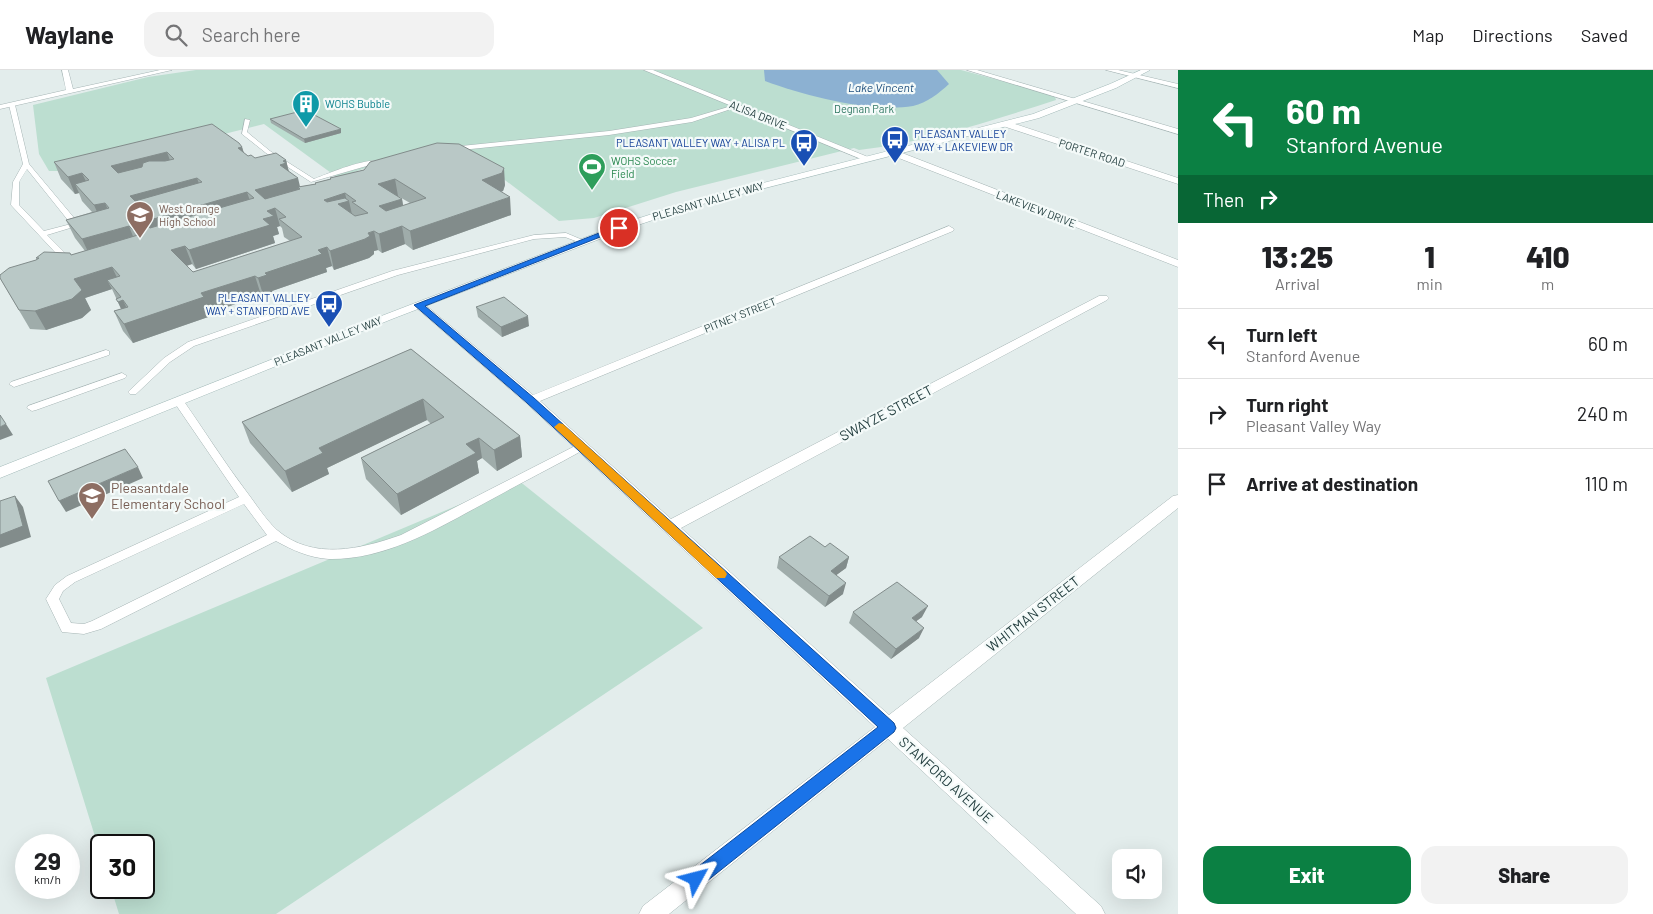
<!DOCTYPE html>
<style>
:root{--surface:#fff;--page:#f2f2f2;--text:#202124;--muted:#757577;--line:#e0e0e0;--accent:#0b8043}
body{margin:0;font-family:Barlow,sans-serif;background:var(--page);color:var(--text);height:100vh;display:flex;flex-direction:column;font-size:19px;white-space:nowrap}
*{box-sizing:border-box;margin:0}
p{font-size:16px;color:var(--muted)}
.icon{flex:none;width:28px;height:28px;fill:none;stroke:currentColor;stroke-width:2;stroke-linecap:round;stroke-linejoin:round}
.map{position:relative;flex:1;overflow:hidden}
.drawer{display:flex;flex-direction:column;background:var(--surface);width:475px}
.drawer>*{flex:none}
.top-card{background:#0b8043;color:#fff;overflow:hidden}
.tools{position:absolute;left:1112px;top:779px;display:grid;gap:10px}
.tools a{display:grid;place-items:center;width:50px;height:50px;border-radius:10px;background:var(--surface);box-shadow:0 5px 20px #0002;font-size:25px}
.speed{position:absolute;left:15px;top:764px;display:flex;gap:10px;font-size:25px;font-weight:700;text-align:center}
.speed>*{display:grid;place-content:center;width:65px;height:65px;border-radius:50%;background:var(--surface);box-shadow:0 5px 20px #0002;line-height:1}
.speed small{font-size:12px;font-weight:400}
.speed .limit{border:2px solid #111;border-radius:8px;background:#fff;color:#111}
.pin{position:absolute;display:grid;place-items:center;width:42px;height:42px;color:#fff;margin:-21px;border:2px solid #fff;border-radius:50%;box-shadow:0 1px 5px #0007}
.me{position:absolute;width:55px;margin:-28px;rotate:52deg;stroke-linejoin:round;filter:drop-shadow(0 0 4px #0008)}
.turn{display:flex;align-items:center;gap:18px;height:105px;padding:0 25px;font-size:22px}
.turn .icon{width:65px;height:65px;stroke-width:2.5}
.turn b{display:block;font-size:35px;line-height:42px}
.then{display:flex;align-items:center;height:48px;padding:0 25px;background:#0003;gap:10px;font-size:19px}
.eta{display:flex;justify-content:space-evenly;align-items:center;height:85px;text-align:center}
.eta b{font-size:30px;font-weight:800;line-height:35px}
.button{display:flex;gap:10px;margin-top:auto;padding:10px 25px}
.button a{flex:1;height:58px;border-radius:15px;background:var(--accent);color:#fff;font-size:20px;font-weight:800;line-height:58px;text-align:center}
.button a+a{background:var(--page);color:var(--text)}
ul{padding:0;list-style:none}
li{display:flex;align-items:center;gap:15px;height:70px;padding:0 25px;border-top:1px solid var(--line)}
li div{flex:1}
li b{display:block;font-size:19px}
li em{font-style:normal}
header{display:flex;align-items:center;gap:30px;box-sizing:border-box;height:70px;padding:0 25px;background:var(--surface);border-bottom:1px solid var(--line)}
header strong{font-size:24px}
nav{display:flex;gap:28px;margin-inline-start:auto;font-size:18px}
.search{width:350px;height:45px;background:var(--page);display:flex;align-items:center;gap:12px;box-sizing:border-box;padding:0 18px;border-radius:15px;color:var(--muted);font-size:19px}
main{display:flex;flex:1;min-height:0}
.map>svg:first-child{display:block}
.green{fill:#bcded0}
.water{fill:#8cb1d2}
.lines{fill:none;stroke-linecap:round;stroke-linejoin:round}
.service-casing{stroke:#a6b5b5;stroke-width:1}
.minor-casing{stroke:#a6b5b5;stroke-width:1}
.secondary-casing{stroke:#a2b9b8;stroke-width:1}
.service{fill:#fff;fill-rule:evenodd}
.minor{fill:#fff;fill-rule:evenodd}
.secondary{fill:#fff;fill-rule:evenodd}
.wall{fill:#9facaa;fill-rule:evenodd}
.shaded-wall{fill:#828c8b}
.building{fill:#b9c8c6;stroke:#828c8b;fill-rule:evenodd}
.route{fill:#1a73e8;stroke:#114b97}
.slow{fill:#f59e0b}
.labels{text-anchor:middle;stroke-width:4.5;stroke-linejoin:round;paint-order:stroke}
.far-culture-label{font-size:11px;fill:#0d838f;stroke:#f4faf9;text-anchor:start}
.far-park-label{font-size:11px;fill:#2d7660;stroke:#f4faf9}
.far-street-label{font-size:11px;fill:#233e3f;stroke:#f4faf9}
.far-transit-label{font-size:11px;fill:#164399;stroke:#f4faf9;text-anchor:end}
.far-leisure-label{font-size:11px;fill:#27864d;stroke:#f4faf9;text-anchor:start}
.far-education-label{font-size:11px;fill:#785e54;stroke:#f4faf9;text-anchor:start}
.far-water-label{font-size:12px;font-style:italic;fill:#1c4d7c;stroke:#f4faf9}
.street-label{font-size:14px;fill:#233e3f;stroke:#f4faf9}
.education-label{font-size:14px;fill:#785e54;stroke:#f4faf9;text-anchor:start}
</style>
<header>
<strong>Waylane</strong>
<div class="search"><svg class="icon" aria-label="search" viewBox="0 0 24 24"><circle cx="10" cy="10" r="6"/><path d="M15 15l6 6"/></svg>Search here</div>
<nav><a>Map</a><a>Directions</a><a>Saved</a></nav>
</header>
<main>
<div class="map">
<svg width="1178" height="844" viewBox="0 0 1178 844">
<rect width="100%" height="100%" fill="#e3edec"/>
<path class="green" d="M196,0H961L1051,24L1049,25L1055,27L1056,30C991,51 927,72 859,80L854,78L676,122L594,148L559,151L493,101L390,89L338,108L264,54L77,101H49L39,84L33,35L148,7Z
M518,410L703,558L276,844H119L111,818H144V775H101V786L46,608Z"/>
<path class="water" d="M764,0H937L949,14C939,23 927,33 913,36C870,43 806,26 765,11Z"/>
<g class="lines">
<defs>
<path id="service" d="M12,33L15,35L29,94L80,155L47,165L73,191V195H67L11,135L13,112L23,94L9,35ZM27,99L71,154L44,161L19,135V112Z
M735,35L740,36L692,52L609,65L451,81L448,79L451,77L609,61L691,48Z
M245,49L250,50L247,62L270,81L314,109C330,103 373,84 387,93L384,95H370L311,112L266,83L242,64Z
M566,163L585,171L581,173L565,167L534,169L398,205L194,276L170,292L136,324H130L128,322L164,288L188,272L392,201L534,165Z
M106,280L109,281V285L17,316L14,317L9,314L11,312Z
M122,303L127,306L125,308L36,340L32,341L27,338L28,336Z
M179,329L183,330C204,360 224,392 246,421C256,434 265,449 277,460C313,491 361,479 401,465L577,375L581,374L586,377L585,379C555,396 524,411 494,428C443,455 389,490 329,489C310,488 292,480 276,471L101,559L84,564L62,562L46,529L55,515L67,506L239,427L174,332ZM244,434L267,465L92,551L84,554L71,553L59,529L63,521L75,512Z"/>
<path id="minor" d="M62,0H68L73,19L160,0H172L0,39V35L66,20Z
M644,0H653L873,89L866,91Z
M967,0H977L1178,59V64Z
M1106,0H1118L1178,14V18Z
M1003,52H1009L1178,108V114L1003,56Z
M891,81H897L1178,190V197L891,85Z
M949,156L954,159L953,161L540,331L671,449L1099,226H1107L1109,228L1107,230L681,458L889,645L1173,426L1178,425V438L903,658L1101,836L1105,844H1076L888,669L669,844H639L643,836L875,657L526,333L413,235L415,233H423L533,325Z"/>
<path id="secondary" d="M1141,0H1150L1116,18L1039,48L695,136L623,160L392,249L0,408V397L384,245L615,156L689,132L1033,44L1110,14Z"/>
</defs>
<use href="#service" class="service-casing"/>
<use href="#minor" class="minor-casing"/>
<use href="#secondary" class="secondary-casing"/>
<use href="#service" class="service"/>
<use href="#minor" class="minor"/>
<use href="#secondary" class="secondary"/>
</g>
<path class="wall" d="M270,49L341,63L305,73L271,53Z
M242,77L244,83L248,86L255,88L286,90L289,102L300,117L315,114V113L330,109V108L364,100L505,115L503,121L500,122L511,145L413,180L405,174L382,183L378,180L374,181V184L369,188L334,200L332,196L326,198L327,202L272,221L273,224L264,228L261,225L210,243L211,246L133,273L123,261L114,241L121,239L112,219L85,228L91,240L82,248L46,260L30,259L0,208L36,190L37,189L36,188L71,185L85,181L75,168L66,150L92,142L82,131L79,123L75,124L61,109L54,92ZM398,126L410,133L403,136L402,129ZM280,156L282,158L284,167L290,171L193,202L187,196L192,194L196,199L275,173L273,166L279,164L277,157Z
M476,237L529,256L502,267L478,247Z
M411,279L520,366L522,387L497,401L482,388L477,391L479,403L401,445L366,409L361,388L431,354L427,350L327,398L329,404L292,422L250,373L242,352Z
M825,477L849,487L846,498L836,505L843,524L825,537L777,498L779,487Z
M853,542L922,547L916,551L919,568L891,589L849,553Z"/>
<path class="shaded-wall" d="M341,59V63L305,73L304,69Z
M242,77L247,94L238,78Z
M167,82L173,99L118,113L111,96Z
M286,90L290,107L298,108L302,125L298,117L301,126L260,138L255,120L283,91Z
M504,98L505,115L503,121L483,128L482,110Z
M82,103L90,120L75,114L79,123L75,124L68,107Z
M197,108L203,125L137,143L130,126Z
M395,109L398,126L382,131L378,114Z
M247,122L253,140L151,170L143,152Z
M345,123L347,132L349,131L353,149L324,130Z
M510,127L511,145L413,180L410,161Z
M402,129L405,147L383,154L379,136Z
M105,133L113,151L102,153L94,135Z
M275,138L280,156L277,157L279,164L273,166L275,173L196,199L189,180L263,149L267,141Z
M129,156L136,174L91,188L82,169Z
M402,156L405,174L382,183L379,164Z
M374,161L378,180L374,181V184L369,188L334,200L330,181Z
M185,176L192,194L178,198L171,180Z
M327,177L332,196L326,198L327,202L272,221L273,224L264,228L258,208L265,203L318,180Z
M112,197L121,216L107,210L112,219L85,228L91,240L82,248L46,260L35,241L74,209Z
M255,206L261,225L210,243L211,246L133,273L124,254L201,223Z
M123,230L132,250L127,251L118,232Z
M528,246L529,256L502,267L501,257Z
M423,329L427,350L327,398L329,404L292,422L285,401L319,378Z
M6,354L13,365L0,370V357Z
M520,366L522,387L497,401L494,380Z
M479,368L482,388L477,391L479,403L401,445L397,424L466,374Z
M138,397L143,408L66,442L59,431Z
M15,426L23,437L31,467L0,478V465Z
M849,487L846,498L827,512L831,501Z
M846,513L843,524L825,537L829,526Z
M928,536L922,547L907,558L912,548Z
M924,558L919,568L891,589L896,579Z"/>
<path class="building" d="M305,40L341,59L304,69L270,49Z
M212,54L239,73L242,77L238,78L248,86L251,85L255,88L276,83L286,90L283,91L286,93L280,95L298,108L255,120L265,129L300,119L298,117L316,114L315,113L331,109L330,108L364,100L370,92L437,73L459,74L504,98L502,103L482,110L510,127L410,161L402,156L379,164L374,161L368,163L370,166L365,169L330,181L327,177L318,180L322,184L265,203L267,205L258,208L255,206L201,223L204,227L124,254L114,241L128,237L123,230L118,232L116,229L121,227L107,210L120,206L112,197L74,209L82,220L72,229L35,241L19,240L0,208V205L9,198L36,190L39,188H36L44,182L70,183L71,185L138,165L129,156L82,169L66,150L109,138L105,133L94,135L75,114L89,110L82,103L68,107L54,92ZM167,82L174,89L165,91H149L143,93L142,97L118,103L111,96ZM197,108L202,112L135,131L130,126ZM395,109L426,128L386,141L379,136L402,129L378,114ZM247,122L254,128L150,158L143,152ZM345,123L356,131L352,132L368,143L355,146L338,134L349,131L345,128L327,132L324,130ZM275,138L286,147L279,149L302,167L193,202L171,180L185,176L189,180L270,155L263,149L274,146L267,141Z
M504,227L528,246L501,257L476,237Z
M411,279L520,366L494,380L479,368L466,374L476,383L397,424L361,388L444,347L423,329L319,378L323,383L285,401L242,352Z
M0,345L6,354L0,357Z
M125,379L138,397L59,431L48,411Z
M15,426L23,456L0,465V431Z
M810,466L825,477L830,473L849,487L831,501L846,513L829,526L779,487Z
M897,512L928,536L912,548L924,558L896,579L853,542Z"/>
<path class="route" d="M617,156L623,158L425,236L534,328L894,653L896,658L894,662L702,815L696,818L690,815L687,809L690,803L878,657L527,333L414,235Z"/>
<path class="slow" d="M559,353L563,354L725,501L727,504L725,508H716L556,359L554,357Z"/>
<defs>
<symbol id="building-pin" viewBox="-11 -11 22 30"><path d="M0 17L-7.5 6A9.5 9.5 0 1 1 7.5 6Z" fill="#0f9aa8" stroke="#f4faf9"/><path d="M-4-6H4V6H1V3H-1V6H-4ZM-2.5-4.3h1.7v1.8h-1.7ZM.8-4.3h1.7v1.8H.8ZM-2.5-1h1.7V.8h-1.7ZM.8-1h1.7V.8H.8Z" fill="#fff"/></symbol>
<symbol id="bus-pin" viewBox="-11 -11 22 30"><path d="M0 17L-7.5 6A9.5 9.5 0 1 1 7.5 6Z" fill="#1a4fb4" stroke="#f4faf9"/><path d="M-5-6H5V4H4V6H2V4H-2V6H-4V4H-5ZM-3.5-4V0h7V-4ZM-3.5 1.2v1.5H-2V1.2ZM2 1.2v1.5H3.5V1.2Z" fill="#fff"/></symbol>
<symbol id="stadium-pin" viewBox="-11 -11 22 30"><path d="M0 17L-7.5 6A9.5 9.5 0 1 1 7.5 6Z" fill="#2e9e5b" stroke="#f4faf9"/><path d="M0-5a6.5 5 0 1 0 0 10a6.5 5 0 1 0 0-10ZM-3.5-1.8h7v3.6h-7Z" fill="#fff"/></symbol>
<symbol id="school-pin" viewBox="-11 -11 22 30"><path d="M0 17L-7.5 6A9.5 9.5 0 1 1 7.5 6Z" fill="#8d6e63" stroke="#f4faf9"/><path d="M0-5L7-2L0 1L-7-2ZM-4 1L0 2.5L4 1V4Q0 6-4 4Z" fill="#fff"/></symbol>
</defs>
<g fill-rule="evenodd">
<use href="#building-pin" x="290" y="18" width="32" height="43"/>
<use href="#bus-pin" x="879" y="54" width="32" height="43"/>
<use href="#bus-pin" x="788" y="57" width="32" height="43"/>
<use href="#stadium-pin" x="576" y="81" width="32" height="43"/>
<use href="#school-pin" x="124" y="129" width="32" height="43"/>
<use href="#bus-pin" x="313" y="218" width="32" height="43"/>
<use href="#school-pin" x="76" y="410" width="32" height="43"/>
</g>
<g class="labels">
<g class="far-culture-label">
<text x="325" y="38">WOHS Bubble</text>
</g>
<g class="far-park-label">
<text x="864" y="43">Degnan Park</text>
</g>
<g class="far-street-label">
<text transform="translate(758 45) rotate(22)" y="4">ALISA DRIVE</text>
<text transform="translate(1092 83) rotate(18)" y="4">PORTER ROAD</text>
<text transform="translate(708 131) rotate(-16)" y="4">PLEASANT VALLEY WAY</text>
<text transform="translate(1036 139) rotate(21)" y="4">LAKEVIEW DRIVE</text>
<text transform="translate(740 245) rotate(-22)" y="4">PITNEY STREET</text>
<text transform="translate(328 271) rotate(-22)" y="4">PLEASANT VALLEY WAY</text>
</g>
<g class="far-transit-label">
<text x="914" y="68" text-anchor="start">PLEASANT VALLEY<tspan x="914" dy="13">WAY + LAKEVIEW DR</tspan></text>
<text x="785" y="77">PLEASANT VALLEY WAY + ALISA PL</text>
<text x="310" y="232">PLEASANT VALLEY<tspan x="310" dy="13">WAY + STANFORD AVE</tspan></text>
</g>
<g class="far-leisure-label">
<text x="611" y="95">WOHS Soccer<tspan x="611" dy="13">Field</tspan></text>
</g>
<g class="far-education-label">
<text x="159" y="143">West Orange<tspan x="159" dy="13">High School</tspan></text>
</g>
<g class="far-water-label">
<text x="881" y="22">Lake Vincent</text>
</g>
<g class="street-label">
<text transform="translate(886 343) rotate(-28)" y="5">SWAYZE STREET</text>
<text transform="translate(1033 544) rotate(-38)" y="5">WHITMAN STREET</text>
<text transform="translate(946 710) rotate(42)" y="5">STANFORD AVENUE</text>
</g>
<g class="education-label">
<text x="111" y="423">Pleasantdale<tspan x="111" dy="16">Elementary School</tspan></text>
</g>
</g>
</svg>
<div class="tools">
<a><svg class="icon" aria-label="sound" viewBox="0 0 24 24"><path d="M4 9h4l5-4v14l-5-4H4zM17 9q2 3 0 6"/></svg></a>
</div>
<div class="speed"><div>29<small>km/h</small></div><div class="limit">30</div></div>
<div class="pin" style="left:619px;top:158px;background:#d93025"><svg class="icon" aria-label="arrive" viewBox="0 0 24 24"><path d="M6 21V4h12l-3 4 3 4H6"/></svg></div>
<svg class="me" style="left:696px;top:809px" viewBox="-20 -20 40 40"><path d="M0-17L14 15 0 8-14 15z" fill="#1a73e8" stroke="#fff" stroke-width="4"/></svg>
</div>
<section class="drawer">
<div class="top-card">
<div class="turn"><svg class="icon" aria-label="left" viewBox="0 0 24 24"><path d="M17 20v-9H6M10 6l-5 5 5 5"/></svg><div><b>60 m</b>Stanford Avenue</div></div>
<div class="then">Then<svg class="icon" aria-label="right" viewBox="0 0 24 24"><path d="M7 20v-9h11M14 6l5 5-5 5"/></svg></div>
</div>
<div class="eta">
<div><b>13:25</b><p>Arrival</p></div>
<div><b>1</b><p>min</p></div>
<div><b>410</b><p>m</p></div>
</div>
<ul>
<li><svg class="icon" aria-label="left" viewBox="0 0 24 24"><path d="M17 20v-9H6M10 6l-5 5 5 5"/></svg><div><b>Turn left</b><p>Stanford Avenue</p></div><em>60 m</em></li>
<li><svg class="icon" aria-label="right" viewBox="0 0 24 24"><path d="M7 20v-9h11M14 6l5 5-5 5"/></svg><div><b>Turn right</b><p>Pleasant Valley Way</p></div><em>240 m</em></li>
<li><svg class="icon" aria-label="arrive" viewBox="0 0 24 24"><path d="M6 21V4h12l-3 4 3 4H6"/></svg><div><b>Arrive at destination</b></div><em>110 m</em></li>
</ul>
<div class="button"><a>Exit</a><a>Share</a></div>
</section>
</main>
